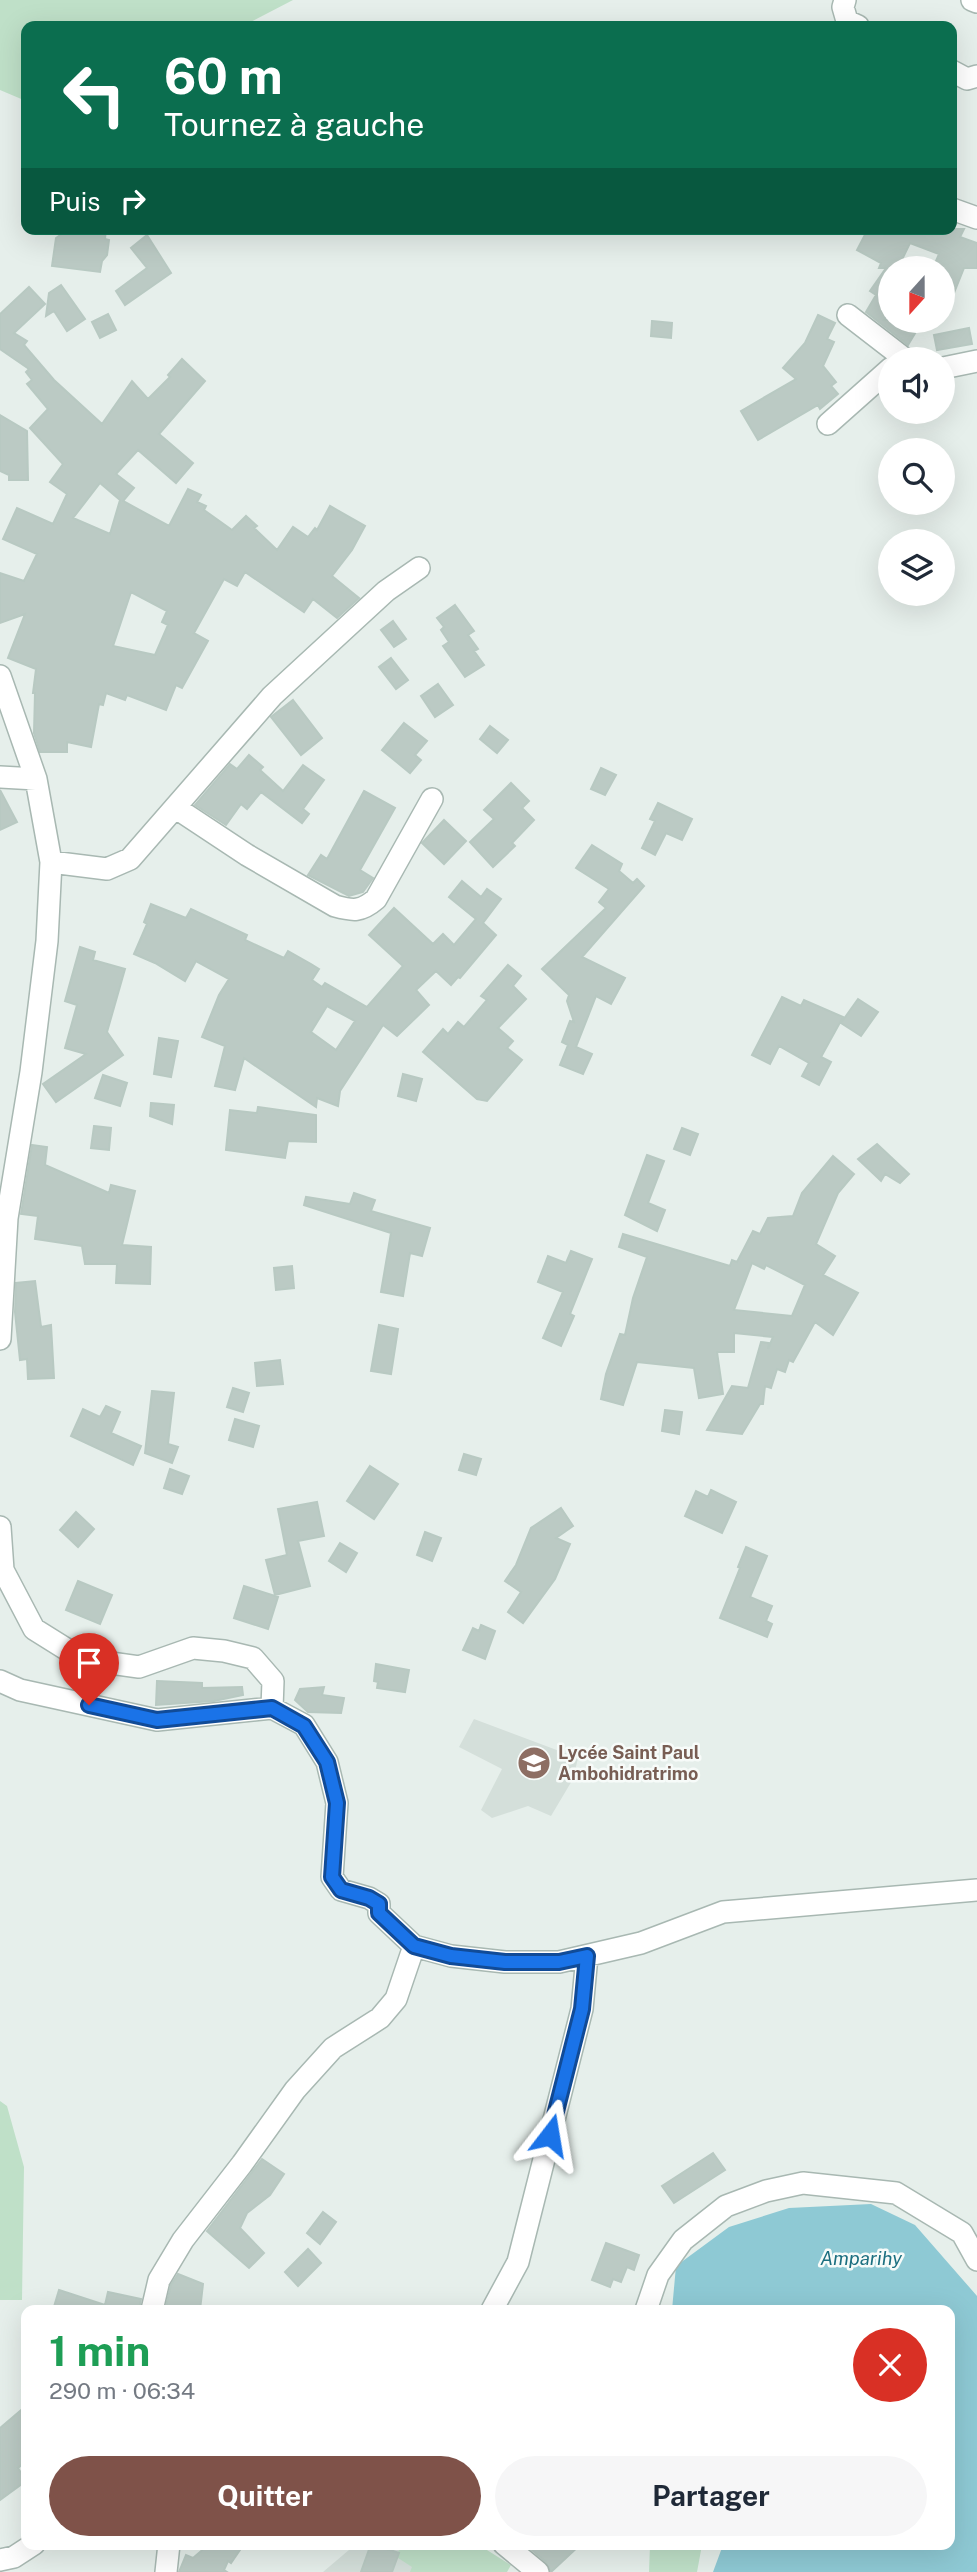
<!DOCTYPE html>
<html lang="fr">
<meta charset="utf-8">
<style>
:root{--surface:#fff;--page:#f6f6f7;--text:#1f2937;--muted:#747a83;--accent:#7f5249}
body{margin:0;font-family:"Public Sans",sans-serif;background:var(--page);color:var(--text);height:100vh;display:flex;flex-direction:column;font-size:26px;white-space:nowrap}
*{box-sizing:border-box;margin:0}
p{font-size:23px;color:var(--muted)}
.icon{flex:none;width:38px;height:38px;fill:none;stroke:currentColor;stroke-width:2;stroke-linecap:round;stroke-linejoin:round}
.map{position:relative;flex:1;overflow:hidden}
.drawer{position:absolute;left:21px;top:2305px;width:934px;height:245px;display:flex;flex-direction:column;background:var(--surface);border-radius:14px;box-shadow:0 7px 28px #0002}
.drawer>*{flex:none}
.guide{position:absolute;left:21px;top:21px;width:936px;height:214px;border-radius:14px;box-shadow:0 7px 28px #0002;background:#0b6e4f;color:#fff;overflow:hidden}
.needle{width:46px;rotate:201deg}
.fabs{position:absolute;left:878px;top:256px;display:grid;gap:14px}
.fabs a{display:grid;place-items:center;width:77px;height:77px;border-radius:50%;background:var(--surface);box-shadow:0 7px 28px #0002;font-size:35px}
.pin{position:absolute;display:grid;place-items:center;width:60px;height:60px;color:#fff;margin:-72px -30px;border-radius:50% 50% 50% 0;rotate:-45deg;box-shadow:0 0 7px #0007}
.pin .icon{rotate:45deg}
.me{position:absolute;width:77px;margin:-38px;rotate:14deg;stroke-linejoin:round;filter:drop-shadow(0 0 5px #0008)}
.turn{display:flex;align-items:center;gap:24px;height:147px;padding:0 28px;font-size:32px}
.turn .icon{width:91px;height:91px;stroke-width:2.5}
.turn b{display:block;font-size:49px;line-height:60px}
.then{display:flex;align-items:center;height:66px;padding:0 28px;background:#0003;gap:14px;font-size:26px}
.round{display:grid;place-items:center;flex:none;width:74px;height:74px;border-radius:37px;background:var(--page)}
.summary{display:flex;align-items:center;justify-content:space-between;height:119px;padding:0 28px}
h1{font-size:42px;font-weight:700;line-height:52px;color:#1e9e55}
.primary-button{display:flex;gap:14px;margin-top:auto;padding:14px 28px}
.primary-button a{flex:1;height:80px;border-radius:42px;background:var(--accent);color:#fff;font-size:28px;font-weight:700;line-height:80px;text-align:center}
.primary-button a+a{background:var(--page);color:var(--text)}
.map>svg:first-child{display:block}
.built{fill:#d4dfda}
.green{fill:#bfe0c8}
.water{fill:#8ec9d4}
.building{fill:#bbcac4;stroke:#b8c9c2;stroke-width:2;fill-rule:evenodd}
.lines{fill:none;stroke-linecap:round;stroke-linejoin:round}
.minor-casing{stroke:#a8b8b2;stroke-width:24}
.minor{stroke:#fff;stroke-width:21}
.route-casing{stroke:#114b97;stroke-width:18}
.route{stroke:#1a73e8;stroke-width:12}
.labels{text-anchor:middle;stroke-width:5;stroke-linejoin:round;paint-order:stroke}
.education-label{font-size:18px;font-weight:bold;fill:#785e54;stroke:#f7fbf9;text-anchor:start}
.water-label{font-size:19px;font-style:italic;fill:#1c6f80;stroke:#f7fbf9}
</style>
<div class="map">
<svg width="977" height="2572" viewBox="0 0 977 2572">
<rect width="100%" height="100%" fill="#e6efeb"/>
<path class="built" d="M474,1719L578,1758L573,1779L551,1816L528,1806L492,1818L481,1810L502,1769L459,1747Z
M356,2544L424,2545L450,2572H323Z"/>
<path class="green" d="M0,0H293L243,26H26V101L0,90Z
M0,2101L7,2106L24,2167L22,2300H0Z
M403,2545H479L511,2565L507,2572H410L412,2567L395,2556Z
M650,2545H702L697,2572H649Z"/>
<path class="water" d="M871,2204L915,2225L977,2296V2572H713L723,2545L950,2544V2310H672L676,2266L729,2227L789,2208Z"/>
<path class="building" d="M69,229H106L105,239L109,240L107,255L102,261L100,272L52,266L56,238Z
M868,229H964L960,237L977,243V268H964L944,318L943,268H933L939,254L910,243L898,268H891V310L884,320H923L908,345L866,312L876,295L870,291L886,268H879L881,263L857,250Z
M147,235L171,273L125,305L116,291L147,268L131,248Z
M61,285L85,319L67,331L54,311L46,316L49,293Z
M29,287L45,304L14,333L27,341L24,345L54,380L102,424L132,381L148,399L170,377L168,375L182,359L205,381L159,434L193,463L176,483L138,450L116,474L134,488L123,501L169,526L188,489L201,495L197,502L206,506L204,510L232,530L246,516L257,526L254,528L277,550L293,527L308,537L315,528L317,530L330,506L365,526L352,550L332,576L359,598L337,618L313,599L304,612L245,572L237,586L224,579L194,633L208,641L182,688L176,685L166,710L127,695L125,700L106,693L103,705L99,704L91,747L67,742V752H40L34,733L35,693H33L36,669L8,658L25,614L0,623V573L24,581L37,554L3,539L17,508L53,524L67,494L50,482L63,464L30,428L48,409L27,384L32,380L26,372L29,369L0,349V314ZM100,483L120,500L110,534L73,518ZM131,592L167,611L162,622L168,625L155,655L113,646Z
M108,314L116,330L100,338L92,322Z
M818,315L835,323L827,339L834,342L823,366L836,382L831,386L838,394L820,409L818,405L758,440L741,411L796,379L783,368L805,343Z
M652,321L672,323L671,338L651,336Z
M969,328L972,344L937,350L934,335Z
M0,415L27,431L28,480H9V475L0,471Z
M455,605L474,631L468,635L478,649L474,651L484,665L465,677L443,646L449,642L441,630L444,627L437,618Z
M393,621L406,639L394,647L381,630Z
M391,658L408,680L396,689L379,667Z
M438,684L453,705L435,717L421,696Z
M293,700L322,738L301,755L271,717Z
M404,723L427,741L415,755L421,760L410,773L382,750Z
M490,726L508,740L497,753L480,739Z
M249,755L263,767L260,770L283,791L303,765L324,780L303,809L309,814L302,823L261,792L247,809L241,804L226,825L195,805L230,764L237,769Z
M601,768L616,775L605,795L591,789Z
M511,783L529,801L522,808L534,820L512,843L515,846L493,867L470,842L494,819L484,810Z
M0,790L17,822L0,830Z
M364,791L395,808L360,870L373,878L363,892L349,896L308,875L321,855L327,859Z
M658,803L692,819L682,840L666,833L655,855L642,848L655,821L650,819Z
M444,820L466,841L444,864L422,843Z
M592,845L622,864L619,871L633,883L637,879L644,886L582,957L625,978L611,1004L596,996L576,1047L592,1054L583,1074L560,1065L568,1045L562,1042L570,1021L574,1022L567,1001L569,995L542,969L606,908L599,902L609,889L576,868Z
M462,881L481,897L487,889L501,899L483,923L496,935L460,978L458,977L451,985L436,971L416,990L429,1005L397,1036L383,1025L340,1091L338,1106L317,1098L316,1107L244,1058L235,1090L215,1086L225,1046L202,1037L219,995L229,979L196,961L185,981L155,963L134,954L147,924L144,922L151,904L186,918L191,909L247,935L245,940L284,958L288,951L311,964L319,969L312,980L322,987L325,983L367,1007L403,966L369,935L394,908L433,944L443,934L454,945L476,919L449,897ZM327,1006L355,1021L336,1050L311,1032Z
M80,947L95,952L93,960L125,969L107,1032L123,1055L56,1102L43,1084L86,1054L65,1048L77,1005L65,1001Z
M508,965L521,976L513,986L526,999L498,1028L513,1041L507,1048L522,1060L487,1101L477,1099L423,1052L443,1029L448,1034L458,1022L464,1027L487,1000L481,996Z
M782,997L801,1006L804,1000L843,1017L821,1057L831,1062L819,1085L802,1076L809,1063L779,1046L770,1064L752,1055Z
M858,999L878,1012L861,1036L841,1023Z
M159,1038L178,1041L171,1077L154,1074Z
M403,1074L422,1079L416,1101L398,1096Z
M103,1075L127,1083L120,1106L95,1098Z
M151,1103L174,1105L172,1124L150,1116Z
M258,1107L316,1115V1142L288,1141L285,1158L226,1150L230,1110L257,1113Z
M94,1126L111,1128L109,1150L91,1148Z
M682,1128L698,1134L690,1155L674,1149Z
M877,1144L909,1174L900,1183L885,1174L881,1181L858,1159Z
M32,1145L47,1147L45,1165L109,1193L111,1185L135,1191L122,1245L151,1247L150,1284L116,1283L117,1264H85L82,1246L35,1239L38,1216L21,1214Z
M647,1155L664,1161L648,1203L665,1210L657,1231L625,1215Z
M833,1156L854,1174L838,1193L816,1244L835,1256L823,1275L858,1293L833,1335L815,1322L793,1362L789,1360L785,1372L777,1369L771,1388L765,1386L763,1404H760L742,1434L707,1430L732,1386L748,1388L761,1342L769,1343L768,1349L773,1337L734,1333V1352H717L723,1394L699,1398L694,1368L637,1362L623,1405L601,1399L606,1374L620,1334L625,1335L633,1298L647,1257L619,1247L623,1234L730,1266L732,1260L737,1262L753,1231L760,1234L768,1218L793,1216L802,1193ZM752,1263L764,1269L766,1265L805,1285L792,1316L734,1310Z
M354,1193L375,1200L371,1211L430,1228L422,1256L410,1253L403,1296L381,1292L391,1233L304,1205L306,1197L350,1204Z
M571,1251L592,1259L570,1314L574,1316L561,1346L543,1338L563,1292L538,1282L548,1256L566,1263Z
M292,1266L294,1288L276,1290L274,1268Z
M35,1281L41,1327L51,1325L54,1378L28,1379L27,1359L20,1360L15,1312L16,1283Z
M379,1325L398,1329L391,1374L371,1371Z
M280,1360L283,1384L257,1386L255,1363Z
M233,1388L249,1393L243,1412L227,1407Z
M152,1391L174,1393L168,1444L178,1447L172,1463L145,1453Z
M106,1406L120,1412L111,1433L141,1446L133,1465L71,1436L83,1409L100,1417Z
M665,1410L682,1412L679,1434L662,1431Z
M235,1419L259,1426L253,1447L229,1440Z
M464,1454L481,1459L476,1475L459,1470Z
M370,1466L398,1484L374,1519L347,1501Z
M170,1469L189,1476L182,1494L164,1488Z
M711,1490L736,1502L722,1533L685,1516L696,1491L708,1497Z
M317,1502L324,1536L298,1541L310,1586L275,1595L266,1560L287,1555L278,1509Z
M561,1508L573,1526L556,1538L570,1544L555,1579L523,1623L508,1612L521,1592L505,1581L516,1565L531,1528Z
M76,1512L94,1529L78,1547L60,1530Z
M425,1532L441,1538L432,1561L417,1555Z
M340,1543L357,1553L346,1572L329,1561Z
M746,1547L767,1556L750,1597L772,1606L766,1621L772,1624L767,1637L720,1618L740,1568L738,1567Z
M78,1581L112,1595L100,1624L66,1610Z
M244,1586L278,1597L268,1629L234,1618Z
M481,1625L495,1631L485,1659L463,1650L473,1628L479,1631Z
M376,1664L409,1670L405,1692L377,1688L378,1682L374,1681Z
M157,1681L202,1683V1688L242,1687L243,1695L214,1701L156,1705Z
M324,1687L322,1695L344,1698L341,1713L308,1712L295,1700L300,1689Z
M713,2153L725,2170L674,2203L662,2186Z
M262,2159L284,2174L270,2195L247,2213L240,2228L264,2253L249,2268L207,2231Z
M323,2212L336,2222L320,2244L307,2233Z
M606,2243L639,2255L634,2270L627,2267L621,2282L613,2279L610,2287L592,2280Z
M308,2249L321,2263L298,2286L285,2272Z
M178,2274L203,2284L200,2310H165L171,2285Z
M59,2290L105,2305L108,2292L141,2299L139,2310H53Z
M26,2406V2461L18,2468L26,2481L0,2500V2428Z
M204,2544H244L231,2563L228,2561L224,2570L227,2572H179L186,2555L193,2558L207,2546Z
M371,2544L399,2553L392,2572H361Z
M525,2544H581L551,2572L546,2562Z"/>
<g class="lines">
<defs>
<path id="minor" d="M845,0L843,7L847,21L858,26
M972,0L977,2
M952,71L967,79L977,76
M952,209L977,218
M848,315L905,359
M943,368L977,361
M828,424L891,368
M0,676L36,779L51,862L47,941L31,1072L7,1218L0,1339
M0,777L36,779
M176,808L247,855L335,906C353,911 361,912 376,899L432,799
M51,862L107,869L130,859L272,696L386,591L419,568
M0,1527L3,1570L34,1629L82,1659L139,1667L193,1648L224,1651L253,1658L273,1681L272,1708
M0,1681L20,1690L157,1720L272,1708L304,1725L327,1762L337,1803L332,1877L341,1890L369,1898L379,1904V1913L414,1946
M152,2310L159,2280L183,2240L242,2164L295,2090L333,2048L380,2018L396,1999L414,1946L451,1956L505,1962H559L641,1943L723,1912L977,1890
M492,2310L518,2262L582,2009L587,1956
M646,2310L658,2275L683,2240L726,2206L766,2191L803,2183L896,2193L962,2233L977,2260
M504,2544L538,2572
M0,2560L14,2557L34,2544
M166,2572L169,2544"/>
</defs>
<use href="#minor" class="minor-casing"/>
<use href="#minor" class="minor"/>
</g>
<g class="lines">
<defs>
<path id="route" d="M89,1705L157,1720L272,1708L304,1726L327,1762L337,1803L332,1877L341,1890L369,1898L379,1904V1913L414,1946L451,1956L505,1962H559L587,1956L582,2009L550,2135"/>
</defs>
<use href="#route" class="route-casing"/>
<use href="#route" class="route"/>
</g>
<defs>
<symbol id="school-disc" viewBox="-11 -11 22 22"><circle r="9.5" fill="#8d6e63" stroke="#f7fbf9"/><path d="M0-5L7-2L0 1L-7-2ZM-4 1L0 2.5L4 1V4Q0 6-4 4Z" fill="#fff"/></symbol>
</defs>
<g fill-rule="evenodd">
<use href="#school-disc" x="515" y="1744" width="38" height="38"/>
</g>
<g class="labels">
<g class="education-label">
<text x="558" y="1759">Lycée Saint Paul<tspan x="558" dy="21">Ambohidratrimo</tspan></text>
</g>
<g class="water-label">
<text x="861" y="2265">Amparihy</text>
</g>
</g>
</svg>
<div class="fabs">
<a><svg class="needle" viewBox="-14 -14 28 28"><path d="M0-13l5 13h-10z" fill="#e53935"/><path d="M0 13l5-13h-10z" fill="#747a83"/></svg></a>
<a><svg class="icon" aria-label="sound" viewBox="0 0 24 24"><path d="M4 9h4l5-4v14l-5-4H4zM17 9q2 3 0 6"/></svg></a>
<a><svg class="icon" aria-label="search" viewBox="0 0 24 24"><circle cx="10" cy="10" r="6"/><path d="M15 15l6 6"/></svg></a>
<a><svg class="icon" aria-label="layers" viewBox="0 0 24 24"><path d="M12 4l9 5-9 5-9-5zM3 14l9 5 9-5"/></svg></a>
</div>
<div class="pin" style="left:89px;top:1705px;background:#d93025"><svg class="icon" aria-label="arrive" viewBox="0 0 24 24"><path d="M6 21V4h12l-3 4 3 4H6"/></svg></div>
<svg class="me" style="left:550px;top:2135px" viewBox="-20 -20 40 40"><path d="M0-17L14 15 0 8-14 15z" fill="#1a73e8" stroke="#fff" stroke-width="4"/></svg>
<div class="guide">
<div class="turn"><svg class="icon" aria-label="left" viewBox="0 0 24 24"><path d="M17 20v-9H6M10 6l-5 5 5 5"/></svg><div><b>60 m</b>Tournez à gauche</div></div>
<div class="then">Puis<svg class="icon" aria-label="right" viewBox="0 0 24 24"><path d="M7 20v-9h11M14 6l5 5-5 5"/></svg></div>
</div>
<section class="drawer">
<div class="summary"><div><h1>1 min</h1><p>290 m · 06:34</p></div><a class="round" style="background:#d93025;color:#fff"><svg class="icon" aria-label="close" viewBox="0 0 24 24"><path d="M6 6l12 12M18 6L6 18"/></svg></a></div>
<div class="primary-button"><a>Quitter</a><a>Partager</a></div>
</section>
</div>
